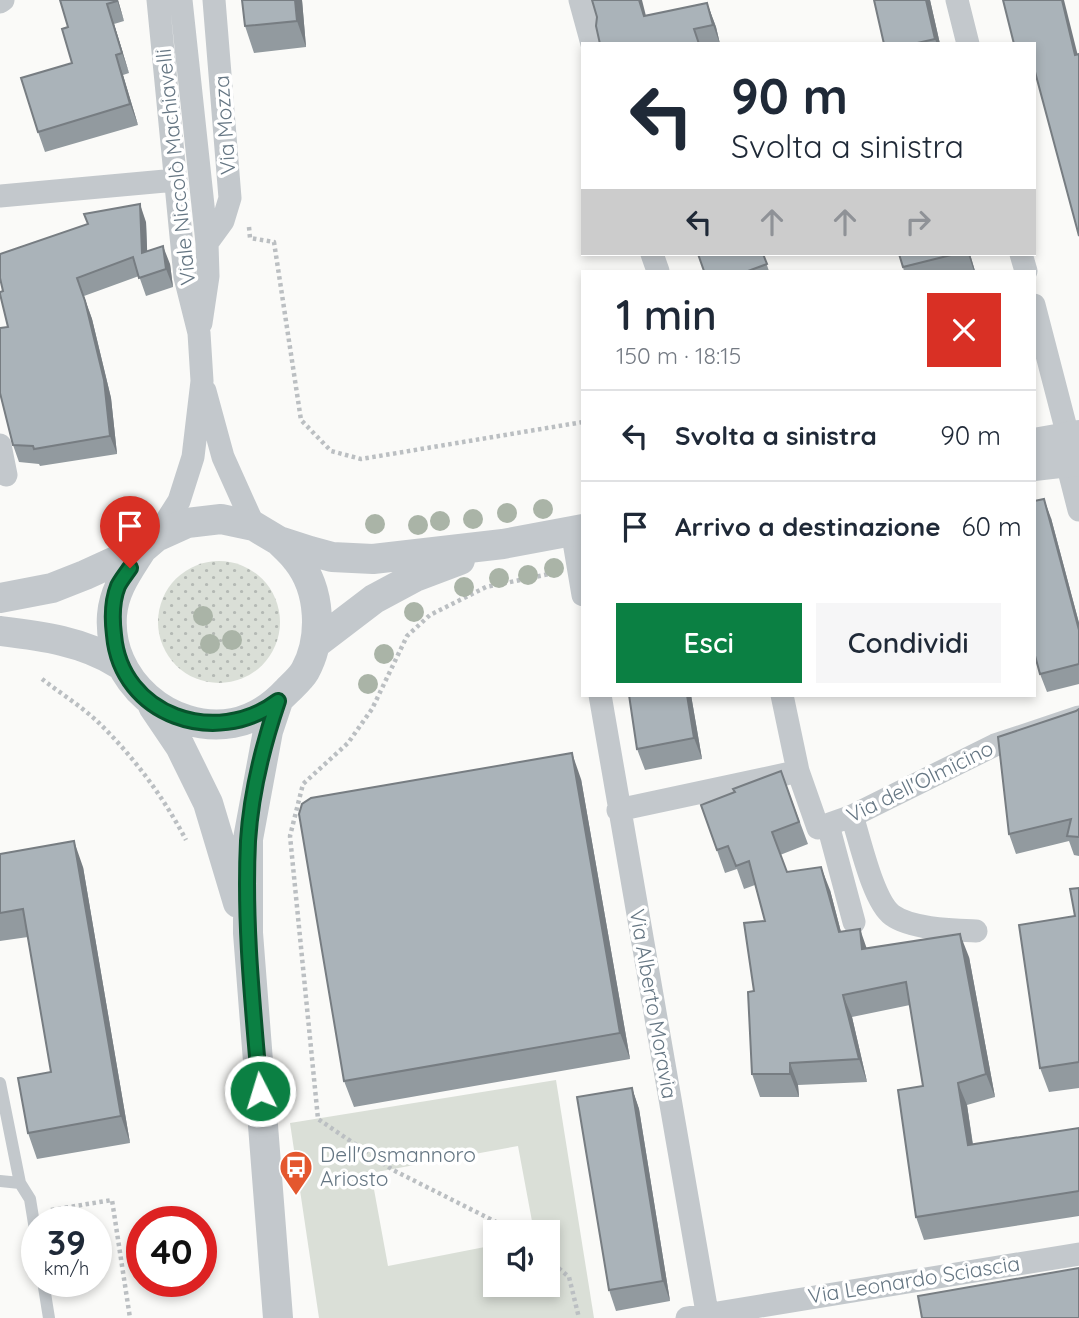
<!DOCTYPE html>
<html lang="it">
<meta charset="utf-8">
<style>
:root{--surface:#fff;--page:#f6f6f7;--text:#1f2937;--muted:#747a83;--line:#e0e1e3;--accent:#0b8043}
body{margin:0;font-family:Quicksand,sans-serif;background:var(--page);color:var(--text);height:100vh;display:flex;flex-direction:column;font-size:26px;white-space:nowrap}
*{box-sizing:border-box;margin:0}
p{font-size:23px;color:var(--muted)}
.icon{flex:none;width:38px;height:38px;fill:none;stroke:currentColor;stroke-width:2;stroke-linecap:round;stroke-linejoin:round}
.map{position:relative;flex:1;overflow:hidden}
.side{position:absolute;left:581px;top:270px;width:455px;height:427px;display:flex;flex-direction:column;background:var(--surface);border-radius:0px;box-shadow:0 4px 10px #0003}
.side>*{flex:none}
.hud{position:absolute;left:581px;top:42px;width:455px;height:214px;border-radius:0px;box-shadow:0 4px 10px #0003;background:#fff;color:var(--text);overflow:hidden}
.controls{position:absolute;left:483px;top:1220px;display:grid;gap:14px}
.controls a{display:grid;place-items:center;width:77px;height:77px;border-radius:0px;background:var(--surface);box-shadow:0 4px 10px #0003;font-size:35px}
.speed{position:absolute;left:21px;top:1206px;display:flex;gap:14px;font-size:35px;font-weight:700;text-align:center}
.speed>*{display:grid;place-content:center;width:91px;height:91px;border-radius:50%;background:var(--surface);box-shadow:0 4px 10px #0003;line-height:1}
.speed small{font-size:18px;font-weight:400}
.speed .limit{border:10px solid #d22;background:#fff;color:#111}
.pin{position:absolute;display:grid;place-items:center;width:60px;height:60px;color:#fff;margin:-72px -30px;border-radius:50% 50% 50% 0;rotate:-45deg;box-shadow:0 0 7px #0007}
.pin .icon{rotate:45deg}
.me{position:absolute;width:77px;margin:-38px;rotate:355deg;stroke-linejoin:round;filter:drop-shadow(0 0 5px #0008)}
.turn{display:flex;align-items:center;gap:24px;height:147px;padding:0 35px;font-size:32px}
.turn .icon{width:91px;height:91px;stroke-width:2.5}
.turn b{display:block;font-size:49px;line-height:60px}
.lanes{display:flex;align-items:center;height:66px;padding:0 35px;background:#0003;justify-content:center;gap:35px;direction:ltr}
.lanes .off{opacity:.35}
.round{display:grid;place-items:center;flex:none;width:74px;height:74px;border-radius:0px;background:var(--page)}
.overview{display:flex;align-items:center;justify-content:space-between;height:119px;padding:0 35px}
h1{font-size:42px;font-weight:600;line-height:52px}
.primary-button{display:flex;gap:14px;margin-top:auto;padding:14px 35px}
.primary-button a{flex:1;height:80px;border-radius:0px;background:var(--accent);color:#fff;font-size:28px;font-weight:600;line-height:80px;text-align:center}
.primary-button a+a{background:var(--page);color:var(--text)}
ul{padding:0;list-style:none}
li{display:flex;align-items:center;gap:21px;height:91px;padding:0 35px;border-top:2px solid var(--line)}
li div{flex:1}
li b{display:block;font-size:26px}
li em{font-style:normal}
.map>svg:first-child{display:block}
.grass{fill:url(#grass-dots)}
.garden{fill:#dadfd7;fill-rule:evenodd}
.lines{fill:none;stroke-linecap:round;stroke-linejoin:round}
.path{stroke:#bbbfc2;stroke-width:4.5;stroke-dasharray:3.5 3.5;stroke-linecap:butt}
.service{stroke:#c3c8cc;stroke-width:12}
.minor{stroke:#c3c8cc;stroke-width:23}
.tertiary{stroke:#c3c8cc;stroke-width:30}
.tree{fill:#aab4a7}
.wall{fill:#929a9f}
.shaded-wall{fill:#777d82}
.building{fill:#aab3b9;stroke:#777d82;stroke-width:2}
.route-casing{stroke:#07532c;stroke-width:18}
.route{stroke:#0b8043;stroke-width:12}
.labels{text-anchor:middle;stroke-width:7;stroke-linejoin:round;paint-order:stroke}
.street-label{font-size:21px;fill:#657683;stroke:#fff}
.poi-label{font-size:21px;fill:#657683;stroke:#fff;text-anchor:start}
</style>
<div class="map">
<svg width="1079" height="1318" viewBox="0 0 1079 1318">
<defs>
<pattern id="grass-dots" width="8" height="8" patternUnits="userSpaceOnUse" patternTransform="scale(1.75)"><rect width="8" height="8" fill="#dadfd7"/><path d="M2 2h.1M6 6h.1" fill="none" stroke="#b4b9b4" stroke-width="1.8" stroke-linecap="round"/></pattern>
</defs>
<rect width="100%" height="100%" fill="#fafaf8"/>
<path class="grass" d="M158 622a61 61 0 1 1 122 0a61 61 0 1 1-122 0Z"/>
<path class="garden" d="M556,1080L594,1318H319L290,1123ZM518,1146L534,1232H548V1284H495V1245L388,1266L371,1173Z"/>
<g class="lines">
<path class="path" d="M249,227L250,238L274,242L301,420L331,451L361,459L583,422
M42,679C60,693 81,706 98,722C133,756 163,796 186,840
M51,1210L112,1200L130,1318
M516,1232L393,1170L318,1119L290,836L303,784L348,743L372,709L407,636L430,615L486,587L554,573
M548,1259L569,1277L579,1318"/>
<path class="service" d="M0,1083L20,1183
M0,1181L20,1183L30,1199L37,1242
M43,1281L49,1318"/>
<path class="minor" d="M181,0L207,243L208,276L201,323
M580,0L592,44
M957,0L968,44
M0,2L3,0
M0,196L176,180
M207,243L223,221L230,198L214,0
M652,254L658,271
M1021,254L1026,271
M1034,305L1068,436
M205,391L223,457L254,526
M0,445L6,475
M1067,463L1079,510
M572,530L583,595
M156,537L179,501L193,457L202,381L199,333L185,277L158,0
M600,695L708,1318
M782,695L798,771L818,828L852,816L995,745L1079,717
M618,810L786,774
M852,816C860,840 873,901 892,915C911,929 953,930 976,931
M828,825L854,922
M687,1318L1079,1254"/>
<path class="tertiary" d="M1034,443L1079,435
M1034,466L1079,461
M142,549C129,570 114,589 112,615C107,680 170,734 233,723C255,719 272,707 287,691C293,685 301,678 305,671C323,638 321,590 297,560C292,553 285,547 279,541
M0,598L52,588L85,575L142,549L156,537L187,523L221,519L254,526L279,541L310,551L332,557L373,559L503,544L583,529
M0,631C41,636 83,641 119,664
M315,644L374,599L415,577L460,560
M278,701L268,731L248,839V933L278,1318
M153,706L180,746L208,803L238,903"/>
</g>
<g class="tree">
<circle cx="543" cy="509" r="10"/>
<circle cx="507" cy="513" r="10"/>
<circle cx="473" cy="519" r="10"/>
<circle cx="440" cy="521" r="10"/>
<circle cx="375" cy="524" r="10"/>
<circle cx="418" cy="525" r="10"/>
<circle cx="554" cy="568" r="10"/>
<circle cx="528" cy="575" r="10"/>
<circle cx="499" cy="578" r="10"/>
<circle cx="464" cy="587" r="10"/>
<circle cx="414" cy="612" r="10"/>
<circle cx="203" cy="616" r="10"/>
<circle cx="232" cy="640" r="10"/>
<circle cx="210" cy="644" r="10"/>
<circle cx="384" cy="654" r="10"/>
<circle cx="368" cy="684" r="10"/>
</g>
<path class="wall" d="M60,0H118L124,21L114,24L129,73L123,75L138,125L45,152L38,132L72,63L68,27Z
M302,0L306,47L254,53L245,26Z
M930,0L940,44H884Z
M707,3L716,27L720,44H600L597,17L646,16Z
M146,222L147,252L170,264L173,287L146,296L139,276L84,296L92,319L111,398L117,454L40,466L39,464L19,462L13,445L8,327Z
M763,254L769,271H704Z
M899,254H970L975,271H904Z
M1051,518L1079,623V684L1047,692L1040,674Z
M629,695H691L702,759L645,770L637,749Z
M1079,709V856L1074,855L1069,841L1016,854L1009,834L1076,711Z
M781,771L808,844L780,855L787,872L830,890L841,932L867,948L969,957L995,1097L967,1105L973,1144L1079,1128V1216L924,1240L916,1217L923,1086L910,1005L852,1017L867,1082L798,1085L799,1097H760L752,1074L754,991L765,921L755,885L744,889L737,869L725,873L701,805L735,793Z
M581,779L630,1059L354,1107L344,1081Z
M0,854L83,867L130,1143L37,1159L28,1133L51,1072L28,937L0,941Z
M1079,888V1088L1049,1092L1040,1068L1075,916Z
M632,1088L639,1109L670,1301L616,1311L609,1290Z"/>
<path class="shaded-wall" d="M117,0H118L124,21Z
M295,0H302L306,47L297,21Z
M639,0H642L652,40L644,16Z
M926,0H930L940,44H937L935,39Z
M1062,0H1064L1079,60L1075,55Z
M707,3L716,27L720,44L713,25Z
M107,4L114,24L129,73L122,53Z
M116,55L123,75L138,125L130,104Z
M140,204L146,222L148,271L142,253Z
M163,246L170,264L173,287L166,269Z
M968,254H970L975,271H974Z
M77,278L92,319L111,398L117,454L110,436Z
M1044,499L1051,518L1079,623V630Z
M687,695H691L702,759L694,738Z
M572,753L581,779L630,1059L620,1033Z
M74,841L83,867L130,1143L121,1116Z
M821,867L830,890L847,955L839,932Z
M860,929L868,952L862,949Z
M960,934L969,957L995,1097L986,1074Z
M843,995L852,1017L867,1082L859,1059Z
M790,1063L798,1085L799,1097L790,1074Z
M958,1083L967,1105L976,1168L968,1145Z
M632,1088L639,1109L670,1301L663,1281Z"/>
<path class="building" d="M60,0H117V1L107,4L122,53L116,55L130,104L38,132L21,78L72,63L62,29L68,27Z
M242,0H295L297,21L245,26Z
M592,0H639L644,16L707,3L713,25L694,29L699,44H600L596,26L597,17Z
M874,0H926L935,39L913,44H884Z
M1003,0H1062L1075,55L1079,54V236L1034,68V44H1014Z
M140,204L142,253L163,246L166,269L139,278L133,257L77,278L85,301L104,380L110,436L34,449L33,446L13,445L0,393V328L8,327L0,294V292L3,291L0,278V254L88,224L84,214Z
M698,254H763L767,264L748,271H704Z
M899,254H955L903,267Z
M1044,499L1079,630V664L1040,674L1034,652V501Z
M629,695H687L694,738L637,749Z
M1079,709V837L1067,836L1071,819L1009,834L998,737L1076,711Z
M572,753L620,1033L344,1081L299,814L302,804L311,798Z
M781,771L799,822L772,832L787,872L821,867L839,932L860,929L862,949L960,934L986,1074L958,1083L968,1145L1079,1128V1191L916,1217L898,1090L923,1086L906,982L843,995L859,1059L790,1063V1074H752L748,992L754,991L744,923L765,921L749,861L736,866L728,846L717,850L701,805L735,792L733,789Z
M74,841L121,1116L28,1133L18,1078L51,1072L23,909L0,913V854Z
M1079,888V1062L1040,1068L1019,925L1075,916L1070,889Z
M632,1088L663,1281L609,1290L577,1097Z
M1079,1268V1318H922L918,1296Z"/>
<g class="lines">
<defs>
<path id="route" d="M130,568C126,574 121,580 118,586C112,601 112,619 114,635C121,716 216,748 278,701C263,745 251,795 248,841C244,925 253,1008 260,1091"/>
</defs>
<use href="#route" class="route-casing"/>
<use href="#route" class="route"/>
</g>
<defs>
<symbol id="bus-pin" viewBox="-11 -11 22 30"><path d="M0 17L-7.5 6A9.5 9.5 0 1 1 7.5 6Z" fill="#e4572e" stroke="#fff"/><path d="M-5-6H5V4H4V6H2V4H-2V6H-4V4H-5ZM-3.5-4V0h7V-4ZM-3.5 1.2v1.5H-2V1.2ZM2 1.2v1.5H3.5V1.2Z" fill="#fff"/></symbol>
</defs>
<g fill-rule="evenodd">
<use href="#bus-pin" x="277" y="1148" width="38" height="52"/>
</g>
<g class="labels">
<g class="street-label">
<text transform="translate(225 125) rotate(-94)" y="7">Via Mozza</text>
<text transform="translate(176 167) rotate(-96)" y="7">Viale Niccolò Machiavelli</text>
<text transform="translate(920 782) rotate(-26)" y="7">Via dell'Olmicino</text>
<text transform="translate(653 1004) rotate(80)" y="7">Via Alberto Moravia</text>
<text transform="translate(914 1280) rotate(-9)" y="7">Via Leonardo Sciascia</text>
</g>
<g class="poi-label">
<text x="320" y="1162">Dell'Osmannoro<tspan x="320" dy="24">Ariosto</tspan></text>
</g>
</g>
</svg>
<div class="controls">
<a><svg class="icon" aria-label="sound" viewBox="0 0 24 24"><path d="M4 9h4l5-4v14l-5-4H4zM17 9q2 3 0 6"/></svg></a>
</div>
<div class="speed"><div>39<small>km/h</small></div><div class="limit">40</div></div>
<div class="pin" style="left:130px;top:568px;background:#d93025"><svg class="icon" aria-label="arrive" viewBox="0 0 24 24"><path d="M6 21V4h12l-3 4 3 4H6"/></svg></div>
<svg class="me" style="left:260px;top:1091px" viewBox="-20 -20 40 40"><circle r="17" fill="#0b8043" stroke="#fff" stroke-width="3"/><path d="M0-11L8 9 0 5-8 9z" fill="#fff"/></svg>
<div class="hud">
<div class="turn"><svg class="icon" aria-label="left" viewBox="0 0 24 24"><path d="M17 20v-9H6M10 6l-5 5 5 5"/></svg><div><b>90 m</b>Svolta a sinistra</div></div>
<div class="lanes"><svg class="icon" aria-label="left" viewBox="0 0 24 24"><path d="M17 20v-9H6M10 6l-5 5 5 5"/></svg><svg class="icon off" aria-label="ahead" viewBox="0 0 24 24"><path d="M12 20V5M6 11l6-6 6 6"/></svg><svg class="icon off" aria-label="ahead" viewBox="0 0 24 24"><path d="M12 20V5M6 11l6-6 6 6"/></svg><svg class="icon off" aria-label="right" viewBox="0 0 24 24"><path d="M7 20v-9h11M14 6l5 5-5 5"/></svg></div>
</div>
<section class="side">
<div class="overview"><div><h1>1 min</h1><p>150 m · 18:15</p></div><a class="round" style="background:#d93025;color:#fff"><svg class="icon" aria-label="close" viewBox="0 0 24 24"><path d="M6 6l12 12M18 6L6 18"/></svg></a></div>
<ul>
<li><svg class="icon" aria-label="left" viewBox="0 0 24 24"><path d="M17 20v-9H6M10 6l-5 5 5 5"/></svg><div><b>Svolta a sinistra</b></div><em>90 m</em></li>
<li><svg class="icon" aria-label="arrive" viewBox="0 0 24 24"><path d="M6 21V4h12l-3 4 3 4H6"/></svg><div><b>Arrivo a destinazione</b></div><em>60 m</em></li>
</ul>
<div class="primary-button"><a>Esci</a><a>Condividi</a></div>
</section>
</div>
